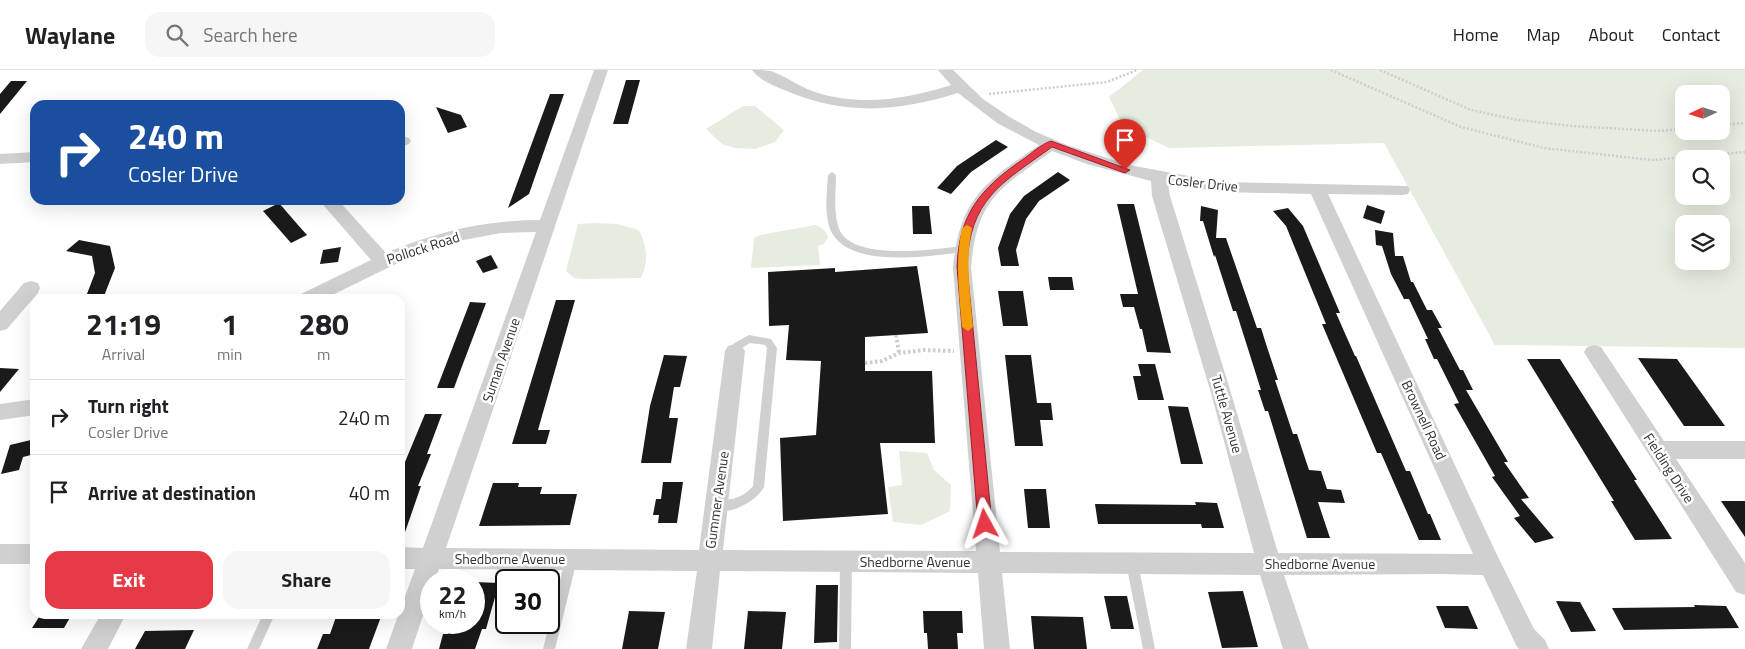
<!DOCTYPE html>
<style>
:root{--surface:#fff;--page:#f6f6f6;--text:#202124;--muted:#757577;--line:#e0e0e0;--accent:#e63946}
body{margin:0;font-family:"Titillium Web",sans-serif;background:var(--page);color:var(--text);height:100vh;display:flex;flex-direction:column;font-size:19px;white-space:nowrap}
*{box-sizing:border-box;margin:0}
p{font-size:16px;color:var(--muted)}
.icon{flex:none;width:28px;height:28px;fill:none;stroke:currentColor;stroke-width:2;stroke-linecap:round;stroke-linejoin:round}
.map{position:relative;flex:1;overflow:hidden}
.sheet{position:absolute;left:30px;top:224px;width:375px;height:325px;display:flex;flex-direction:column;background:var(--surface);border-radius:15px;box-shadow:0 5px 20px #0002}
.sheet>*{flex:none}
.hud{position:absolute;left:30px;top:30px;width:375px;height:105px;border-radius:15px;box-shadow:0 5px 20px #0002;background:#1a4fa0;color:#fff;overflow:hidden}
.needle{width:32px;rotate:266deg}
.fabs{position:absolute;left:1675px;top:15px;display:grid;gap:10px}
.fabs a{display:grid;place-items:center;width:55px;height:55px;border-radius:10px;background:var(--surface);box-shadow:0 5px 20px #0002;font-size:25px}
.speed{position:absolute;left:420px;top:499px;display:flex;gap:10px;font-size:25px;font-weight:700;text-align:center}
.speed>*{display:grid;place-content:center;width:65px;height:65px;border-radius:50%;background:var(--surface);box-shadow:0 5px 20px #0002;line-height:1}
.speed small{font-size:12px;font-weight:400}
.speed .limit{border:2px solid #111;border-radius:8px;background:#fff;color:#111}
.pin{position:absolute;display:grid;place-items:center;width:42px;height:42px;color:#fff;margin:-51px -21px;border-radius:50% 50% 50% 0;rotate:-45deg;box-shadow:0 0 5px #0007}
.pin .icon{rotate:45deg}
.me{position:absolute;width:55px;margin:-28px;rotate:355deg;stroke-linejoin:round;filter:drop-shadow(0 0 4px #0008)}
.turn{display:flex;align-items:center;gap:18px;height:105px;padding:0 15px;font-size:22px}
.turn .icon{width:65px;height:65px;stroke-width:2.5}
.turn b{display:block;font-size:35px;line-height:42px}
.eta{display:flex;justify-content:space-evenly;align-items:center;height:85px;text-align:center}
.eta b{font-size:30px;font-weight:700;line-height:35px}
.cta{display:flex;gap:10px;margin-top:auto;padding:10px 15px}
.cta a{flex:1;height:58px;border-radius:15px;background:var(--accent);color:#fff;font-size:20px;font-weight:700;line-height:58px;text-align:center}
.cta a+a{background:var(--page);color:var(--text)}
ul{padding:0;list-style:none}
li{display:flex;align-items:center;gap:15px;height:75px;padding:0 15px;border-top:1px solid var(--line)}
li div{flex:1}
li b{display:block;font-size:19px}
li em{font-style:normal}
header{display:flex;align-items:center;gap:30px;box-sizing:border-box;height:70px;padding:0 25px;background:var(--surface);border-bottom:1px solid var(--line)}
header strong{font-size:24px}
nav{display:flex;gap:28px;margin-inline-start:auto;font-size:18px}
.search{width:350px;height:45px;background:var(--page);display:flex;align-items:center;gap:12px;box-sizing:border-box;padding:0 18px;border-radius:15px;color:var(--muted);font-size:19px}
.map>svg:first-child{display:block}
.green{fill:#e6ecdf;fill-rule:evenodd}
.building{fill:#1a1a1a}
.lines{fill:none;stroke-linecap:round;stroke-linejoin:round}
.path-far1{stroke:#cdcdcd;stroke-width:2.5;stroke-dasharray:2 2;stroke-linecap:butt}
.path{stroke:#cdcdcd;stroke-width:4;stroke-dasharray:2.5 2.5;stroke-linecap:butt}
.lane{fill:#d0d0d0;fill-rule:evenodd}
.street{fill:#d0d0d0;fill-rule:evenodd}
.route{fill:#e63946;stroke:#96252e}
.slow{fill:#f59e0b}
.labels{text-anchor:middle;stroke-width:5;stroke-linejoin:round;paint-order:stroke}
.street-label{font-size:14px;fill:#333;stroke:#fff}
</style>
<header>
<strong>Waylane</strong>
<div class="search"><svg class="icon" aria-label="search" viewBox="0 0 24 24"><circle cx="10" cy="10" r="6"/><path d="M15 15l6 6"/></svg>Search here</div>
<nav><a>Home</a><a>Map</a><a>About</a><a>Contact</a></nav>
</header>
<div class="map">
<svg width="1745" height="579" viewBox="0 0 1745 579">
<rect width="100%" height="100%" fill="#fff"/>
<path class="green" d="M1143,0H1745V278L1495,275L1384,73L1169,78L1123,56L1109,27ZM1684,24H1721V61H1684ZM1684,89H1721V126H1684ZM1684,154H1721V191H1684Z
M743,36H755L784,60L775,72L755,79L736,78L722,74L706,59Z
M596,153L617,154L639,160C647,178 649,190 641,208L583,209L574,208L566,201L578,154Z
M815,155C823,158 825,160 828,167L824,174L818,176L820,195L751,198L754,168L761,165Z
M899,381L927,383L934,400L951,415L950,441L921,455L893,452L888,417L902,415Z"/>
<path class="building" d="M626,10H640L628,54H613Z
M11,11H27L0,44V24Z
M550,24H564L529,124L508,138Z
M436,37L461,45L467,57L448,63Z
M996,70L1008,77L971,102L951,124L937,118L957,96Z
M1058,102L1070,110L1039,131L1026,149L1016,180L1019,196H1001L998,178L1010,144L1024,126Z
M279,133L298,155L307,165L291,173L263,141Z
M1117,134H1134L1171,283L1147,282L1142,259H1140L1134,237H1123L1120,224H1138Z
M1367,135L1385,141L1381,154L1363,148Z
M912,136H929L932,164H913Z
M1201,136L1218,140L1216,168H1226L1257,258H1261L1267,277L1278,310H1275L1293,364H1297L1309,400L1321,401L1327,419L1341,420L1345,433L1318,432L1330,468H1307L1268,341H1265L1258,320H1261L1236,241H1233L1215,185L1214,187L1203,151H1200Z
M1288,138L1303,156L1340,243H1336L1355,286H1356L1406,401H1410L1428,444H1430L1441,470H1419L1381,383H1377L1322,254H1326L1286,156L1273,141Z
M1375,160L1393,163L1395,186H1403L1411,212H1413L1427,240H1432L1442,258H1438L1460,300H1463L1473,320H1466L1508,392H1504L1529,428L1521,429L1554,468L1535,473L1514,448L1520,446L1492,407L1495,406L1454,334L1459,333L1437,289H1434L1425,269H1428L1409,229H1404L1391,204L1382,176L1376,175Z
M79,170L110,176L115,198L104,226L85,229L95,203L92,186L66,181Z
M341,177L338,192L320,194L323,180Z
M491,185L498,198L483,203L476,191Z
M917,196L928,263L865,267V301H932L935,373H880L888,444L783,451L780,368L816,365L821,291L786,290L789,255L769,256L768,202L835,198V202Z
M1048,207H1072L1074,220H1050Z
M998,221H1023L1028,256H1003Z
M556,230H575L538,360H550L546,374H512Z
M470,232L486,233L461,299L454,318H437Z
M664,285L687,286L680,317H674L669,348H678L671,393H641L650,336Z
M1005,285H1031L1037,333H1051L1053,350H1040L1043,376H1015Z
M1638,288L1677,289L1725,356H1684Z
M1527,289H1560L1637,410H1634L1672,469L1635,470L1611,431H1614Z
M1138,294H1155L1164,330H1138L1133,306H1141Z
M0,298L19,299L0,322Z
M1168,336L1188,337L1203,394H1181Z
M425,344H442L427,384H431L418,416H421L402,471L400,470V404Z
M35,369V384L23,387L19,400L1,404L10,375Z
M663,412H683L677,453H658L659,445H653L656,429H661Z
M493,413H519L518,417H542L540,424H577L570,455L479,456Z
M1024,419H1046L1050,458H1028Z
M1721,431H1745V467Z
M1195,432L1217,433L1224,458H1202L1201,454H1098L1095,434L1196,435Z
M474,512L499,513L486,559H482L475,579H439L443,564H448L452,552H474Z
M816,515H838L837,572L814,573Z
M1243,521L1258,577L1222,578L1208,522Z
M1104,526H1127L1134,559H1111Z
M1556,531L1580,532L1596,561L1571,562Z
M1694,535L1726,536L1739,558L1624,560L1612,538L1695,537Z
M1436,536H1468L1478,559L1445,558Z
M629,541L665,542L658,579H622Z
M748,541L786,542L782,579H744Z
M923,541H962L963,563H957L958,579H928L927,563H924Z
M41,544H72L64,558H32Z
M337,544H382L369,579H317L323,564H330Z
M1031,546L1083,547L1087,579H1034Z
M194,560L185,579H135L145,561Z"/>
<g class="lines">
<path class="path-far1" d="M1331,0L1461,57L1544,78L1652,90L1745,82
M1380,0L1471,40L1518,50L1573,56L1658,61L1684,59
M989,24L1107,12L1137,0
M1721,55L1745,53"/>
<path class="path" d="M896,265L899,283
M865,293L882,291L899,283L924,280L954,281"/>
<path class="lane" d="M832,102L836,105C836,122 833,142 839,159C853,192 935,179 963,176L967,179L963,182C929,186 847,200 830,159C824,142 827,122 828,105Z
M749,265L771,269L777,278L764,417C756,432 729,446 712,440L710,437L712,434C728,428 741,431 753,416L767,278L765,275L750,273L740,279L739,284H731L730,281L733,274Z
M571,485L575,486L577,490L555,579H543L565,490L567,486Z
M846,486L850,487L852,491L851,579H839L840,491L842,487Z
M1132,488L1136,489L1138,493L1155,579H1143L1126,493L1128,489Z
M263,544H275L259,579H247Z"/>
<path class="street" d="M594,0H608L446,478L699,480L725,281L728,276L735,274L742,276L745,281L723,480L976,481L953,197C960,128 985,112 1039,75L997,53L958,23C896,42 845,46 784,20C774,16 758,9 752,0C757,0 765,0 771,1C786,6 799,17 815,22C861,37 907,29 951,15L938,0H953L983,29L1008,46L1036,62L1067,75L1129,95L1221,112L1408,116L1410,120L1408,124L1402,125L1328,124L1498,487L1534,559L1545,570L1549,579H1519L1516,575L1483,505L1439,504L1284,505L1309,579H1283L1260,505L1002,503L1010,579H984L978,503L720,501L712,579H686L697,501L439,499L435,510H431V521L412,579H386L415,499H400V477L423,478L536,162L501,163L453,172L408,188L324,229H299L301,224L371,190L319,130H338L386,183C435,162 486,150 540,150ZM1052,81L1087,94L1151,111L1152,126L1211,323L1254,483L1000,482L971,197C977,129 1000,118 1052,81ZM1168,114L1221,122L1311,124L1473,484L1278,483L1231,323L1170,126Z
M403,66L409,68L411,71L409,74L400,77V67Z
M35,82V92L0,94V84Z
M31,211L38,213L40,218L38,223L7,259L0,261V241L24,213Z
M1594,275L1601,277L1664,371H1745V389H1676L1745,493V525L1736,522L1587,287L1584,282L1587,277Z
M35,329V345L0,350V334Z
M0,474H35V494H0Z
M101,544H126L108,579H81Z"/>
</g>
<path class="route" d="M1051,71L1130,100L1125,103L1122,102L1052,77C1002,113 969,129 967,197L992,454L990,458L985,459L980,458L978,454L957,197C959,144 980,119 1022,90C1031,84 1041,74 1051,71Z"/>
<path class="slow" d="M967,155L972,158C965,192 970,223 973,257L968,261L962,257C959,223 955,192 962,158Z"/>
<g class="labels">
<g class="street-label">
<text transform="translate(1203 113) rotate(6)" y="5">Cosler Drive</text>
<text transform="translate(423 178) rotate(-18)" y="5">Pollock Road</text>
<text transform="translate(501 290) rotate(-71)" y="5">Suman Avenue</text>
<text transform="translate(1227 344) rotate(74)" y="5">Tuttle Avenue</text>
<text transform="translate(1424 350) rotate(65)" y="5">Brownell Road</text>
<text transform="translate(1669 398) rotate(57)" y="5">Fielding Drive</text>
<text transform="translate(717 430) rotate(-82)" y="5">Gummer Avenue</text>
<text x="510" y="494">Shedborne Avenue</text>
<text x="915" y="497">Shedborne Avenue</text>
<text x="1320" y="499">Shedborne Avenue</text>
</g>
</g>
</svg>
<div class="fabs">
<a><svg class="needle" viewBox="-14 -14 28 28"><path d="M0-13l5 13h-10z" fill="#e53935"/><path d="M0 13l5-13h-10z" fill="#757577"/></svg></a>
<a><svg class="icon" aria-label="search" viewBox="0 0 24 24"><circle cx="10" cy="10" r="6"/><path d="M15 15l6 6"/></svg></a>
<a><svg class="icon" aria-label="layers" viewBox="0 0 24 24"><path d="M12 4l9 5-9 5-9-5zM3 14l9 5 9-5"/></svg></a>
</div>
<div class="speed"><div>22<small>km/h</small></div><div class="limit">30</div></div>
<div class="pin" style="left:1125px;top:100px;background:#d93025"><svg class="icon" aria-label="arrive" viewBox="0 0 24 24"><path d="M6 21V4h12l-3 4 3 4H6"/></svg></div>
<svg class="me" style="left:985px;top:454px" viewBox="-20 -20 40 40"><path d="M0-17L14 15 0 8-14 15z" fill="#e63946" stroke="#fff" stroke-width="4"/></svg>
<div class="hud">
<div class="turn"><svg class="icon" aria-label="right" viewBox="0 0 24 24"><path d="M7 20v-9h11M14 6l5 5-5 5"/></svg><div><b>240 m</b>Cosler Drive</div></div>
</div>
<section class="sheet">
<div class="eta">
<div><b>21:19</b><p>Arrival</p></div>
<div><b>1</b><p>min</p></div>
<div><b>280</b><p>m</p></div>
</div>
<ul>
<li><svg class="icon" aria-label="right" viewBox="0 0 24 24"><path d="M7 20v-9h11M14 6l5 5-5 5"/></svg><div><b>Turn right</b><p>Cosler Drive</p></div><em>240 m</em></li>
<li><svg class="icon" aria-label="arrive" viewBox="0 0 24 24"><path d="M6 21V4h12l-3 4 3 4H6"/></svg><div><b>Arrive at destination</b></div><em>40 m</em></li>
</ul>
<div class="cta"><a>Exit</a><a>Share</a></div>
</section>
</div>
